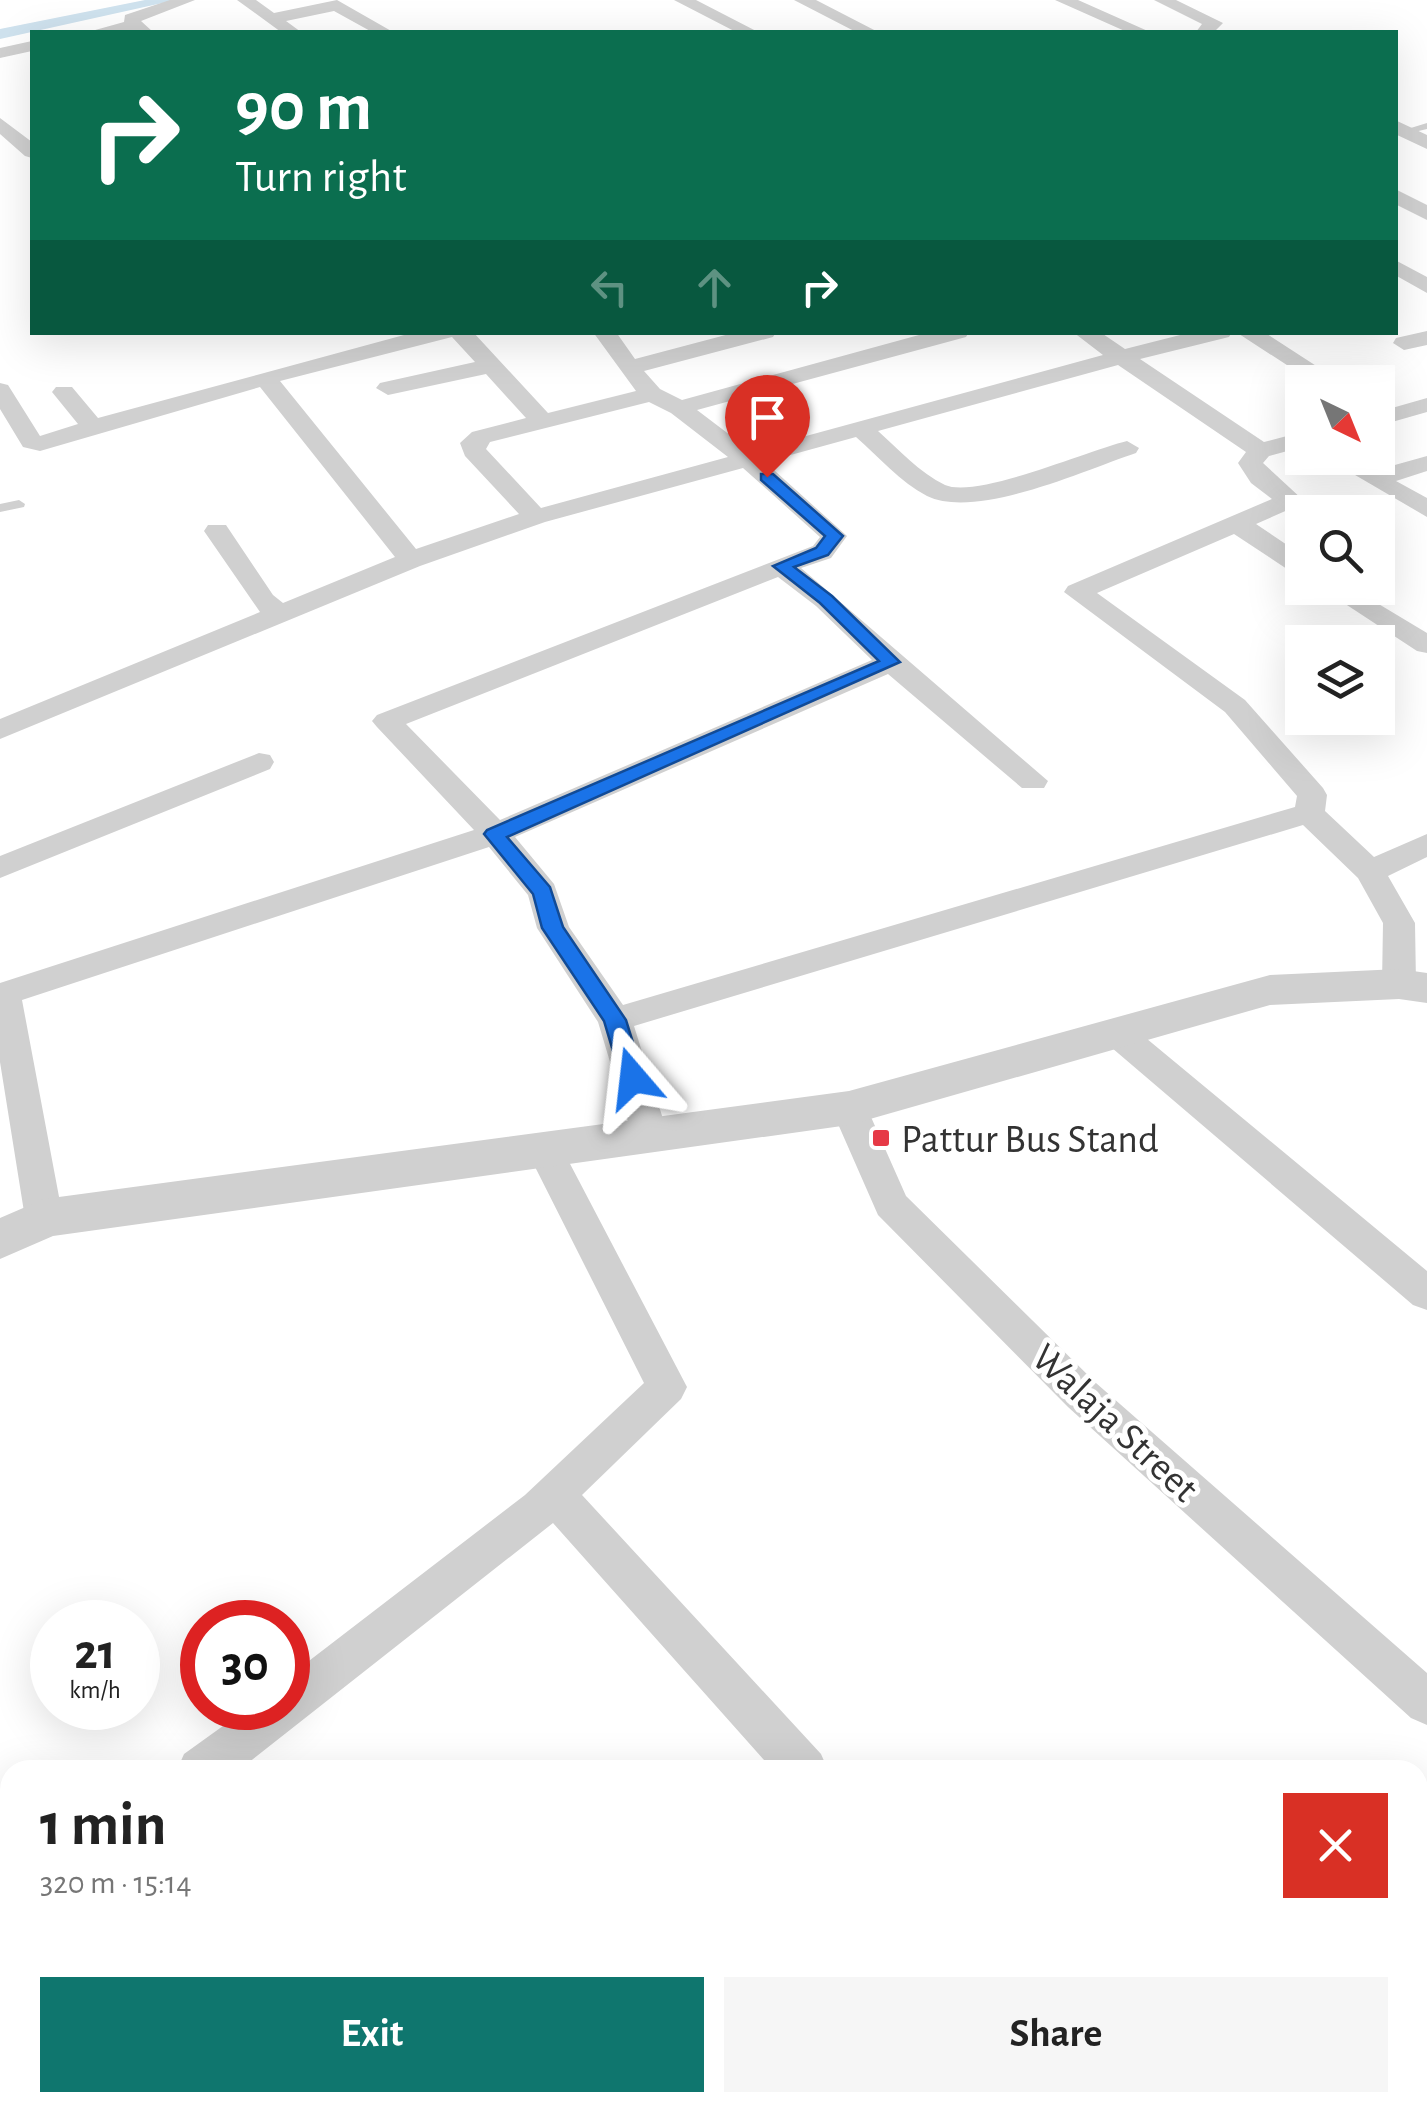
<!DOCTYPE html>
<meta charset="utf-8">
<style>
:root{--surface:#fff;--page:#f6f6f6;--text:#222;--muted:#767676;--accent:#0f766e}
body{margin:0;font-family:"Alegreya Sans",sans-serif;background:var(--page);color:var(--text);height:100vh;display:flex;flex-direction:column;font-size:38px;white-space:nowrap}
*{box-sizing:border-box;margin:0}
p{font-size:32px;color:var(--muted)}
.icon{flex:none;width:55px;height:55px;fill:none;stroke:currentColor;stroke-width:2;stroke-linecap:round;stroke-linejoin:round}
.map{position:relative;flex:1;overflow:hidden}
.drawer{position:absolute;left:0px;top:1760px;width:1428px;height:352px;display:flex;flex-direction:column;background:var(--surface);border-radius:30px 30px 0 0;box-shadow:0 10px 40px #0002}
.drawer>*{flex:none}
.hud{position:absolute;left:30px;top:30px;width:1368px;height:305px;border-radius:0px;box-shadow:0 10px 40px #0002;background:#0b6e4f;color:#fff;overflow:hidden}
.needle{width:65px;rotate:137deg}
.tools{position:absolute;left:1285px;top:365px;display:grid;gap:20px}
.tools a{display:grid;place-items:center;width:110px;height:110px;border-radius:0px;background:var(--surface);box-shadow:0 10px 40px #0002;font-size:50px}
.speed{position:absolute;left:30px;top:1600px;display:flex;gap:20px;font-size:50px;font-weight:700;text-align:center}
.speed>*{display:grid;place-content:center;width:130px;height:130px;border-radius:50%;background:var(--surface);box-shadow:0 10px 40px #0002;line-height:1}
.speed small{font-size:25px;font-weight:400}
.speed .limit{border:15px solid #d22;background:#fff;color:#111}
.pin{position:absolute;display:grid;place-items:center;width:85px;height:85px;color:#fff;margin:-102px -42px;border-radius:50% 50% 50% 0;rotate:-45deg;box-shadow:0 0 10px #0007}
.pin .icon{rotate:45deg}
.me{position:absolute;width:110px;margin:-55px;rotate:343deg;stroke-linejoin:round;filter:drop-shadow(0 0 8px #0008)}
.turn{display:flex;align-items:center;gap:35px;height:210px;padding:0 40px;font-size:45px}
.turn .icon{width:130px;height:130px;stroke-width:2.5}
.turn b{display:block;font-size:70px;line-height:85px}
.lanes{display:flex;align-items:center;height:95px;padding:0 40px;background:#0003;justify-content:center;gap:50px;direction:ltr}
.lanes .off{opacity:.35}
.round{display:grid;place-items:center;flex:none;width:105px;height:105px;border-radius:0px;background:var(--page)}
.summary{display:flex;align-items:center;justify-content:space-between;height:170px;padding:0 40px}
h1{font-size:60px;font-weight:700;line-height:75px}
.cta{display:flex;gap:20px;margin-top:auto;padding:20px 40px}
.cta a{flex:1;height:115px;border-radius:0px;background:var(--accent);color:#fff;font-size:40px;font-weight:700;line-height:115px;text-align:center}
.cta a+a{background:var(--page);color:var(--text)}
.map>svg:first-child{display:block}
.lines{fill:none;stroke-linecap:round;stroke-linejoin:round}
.canal{fill:#cfe2ee;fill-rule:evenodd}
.service{fill:#d0d0d0;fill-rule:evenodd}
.minor{fill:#d0d0d0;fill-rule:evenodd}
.tertiary{fill:#d0d0d0;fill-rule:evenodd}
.route{fill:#1a73e8;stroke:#114b97;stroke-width:2.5}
.poi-dot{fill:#e63946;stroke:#fff;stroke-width:4}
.labels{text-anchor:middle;stroke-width:10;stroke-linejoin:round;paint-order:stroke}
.poi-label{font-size:40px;fill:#333;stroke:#fff;text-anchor:start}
.street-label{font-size:40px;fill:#333;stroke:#fff}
</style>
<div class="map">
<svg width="1427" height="2111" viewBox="0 0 1427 2111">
<rect width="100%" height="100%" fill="#fff"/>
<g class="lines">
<path class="canal" d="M145,0H176L0,39V29Z"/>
<path class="service" d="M1427,123V129L1406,134L1401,131Z
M19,500L25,504L24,507L0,512V504Z"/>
<path class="minor" d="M170,0H195L141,21L153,32H88L124,22L125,15Z
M237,0H256L274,13L337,0L393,32H372L334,11L286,21L301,32H281Z
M674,0H696L758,32H736Z
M794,0H816L878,32H856Z
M1055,0H1078L1150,32H1127Z
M1154,0H1176L1223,23L1214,32H1196L1202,24Z
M32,41V51L0,58V48Z
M0,118L32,142V158L25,156L0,134Z
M1395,120L1427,135V149L1395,134Z
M1395,189L1427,205V220L1395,204Z
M1395,260L1427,277V293L1395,275Z
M1427,331V345L1404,350L1393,343L1396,338Z
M415,332H473L548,413L636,391L593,332H616L635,359L737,332H776L773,337L644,371L660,389L682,400L930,332H969L966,337L697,410L751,451L1103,355L1073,332H1100L1125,349L1192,332H1232L1229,337L1140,359L1264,442L1302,432V447L1269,456L1263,463L1303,500L1299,505L1256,524L1302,555V575L1293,573L1234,534L1097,593L1245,700L1323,788L1327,795L1325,811L1374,857L1427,834V857L1388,876L1415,923L1416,984L1411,992L1399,996L1387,992L1382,984L1383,923L1358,878L1303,825L634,1026L668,1135L663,1145L650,1149L637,1145L632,1135L598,1022L537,928L528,895L489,847L22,1000L63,1218L57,1228L44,1233L31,1228L25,1218L0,1062V983L474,830L377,727L372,721L377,715L813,546L820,537L743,468L545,522L420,566L0,739V719L260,612L204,531L208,525H226L273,595L283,603L395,557L260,387L40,451L23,447L0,409V383L8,385L40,436L78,424L52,392L56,387H72L98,418ZM452,337L475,362L380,383L376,388L388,395L486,374L526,418L472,432L460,443L465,456L519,514L416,549L280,381ZM1118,365L1246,452L1238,463L1251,483L1272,499L1068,586L1064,592L1225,712L1297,796L1295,807L623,1005L569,927L554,884L515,837L888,674L1022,788H1044L1048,781L801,568L831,558L847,536L765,462L856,437C879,457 900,482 927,496C977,520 1085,470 1136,453L1139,448L1127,441C1089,450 977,499 945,485C920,473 898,449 878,431ZM649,402L671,413L728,457L541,508L486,449L490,442ZM778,577L816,606L872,660L500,820L406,724Z
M1236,332H1264L1341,382H1313Z
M1427,398V412L1378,426V412Z
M1427,456V471L1396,481L1427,498V517L1326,458H1355L1377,470Z
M1321,588H1352L1427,633V653L1417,651Z
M259,753L270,755L274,762L270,769L0,878V856Z
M1117,1021L1129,1024L1427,1271V1310L1413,1305L1105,1042L1100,1033L1105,1024Z
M849,1095L862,1099L867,1108L906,1196L1096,1383L1427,1673V1725L1411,1718L1068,1407L878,1215L831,1108L836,1099Z
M544,1135L557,1139L687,1387L681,1399L582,1495L821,1754L828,1770H773L553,1523L239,1770H177L184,1754L248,1708H288V1677L525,1495L644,1383L526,1149L531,1139Z
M10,1877V1930L0,1934V1881Z
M1427,2073V2111H1389L1393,2102H1418V2076Z
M487,2102H543L547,2111H490Z"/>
<path class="tertiary" d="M1399,969L1427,973V1003L1399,999L1270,1005L849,1125L53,1236L0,1259V1218L44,1199L849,1091L1270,975Z"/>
</g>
<path class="route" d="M761,474H773L843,536L828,555L794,567L832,596L900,662L507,837L550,887L563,927L626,1020L644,1078L633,1086L621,1078L604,1021L542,928L533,894L484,834L487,830L879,661L820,603L773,566L816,548L825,536L761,480Z"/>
<rect class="poi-dot" x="871" y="1128" width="20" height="20" rx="5"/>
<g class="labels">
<g class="poi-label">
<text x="901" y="1152">Pattur Bus Stand</text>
</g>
<g class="street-label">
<text transform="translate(1116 1422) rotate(43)" y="14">Walaja Street</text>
</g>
</g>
</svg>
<div class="tools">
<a><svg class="needle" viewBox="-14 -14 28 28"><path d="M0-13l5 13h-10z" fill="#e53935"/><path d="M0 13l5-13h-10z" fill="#767676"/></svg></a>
<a><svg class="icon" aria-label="search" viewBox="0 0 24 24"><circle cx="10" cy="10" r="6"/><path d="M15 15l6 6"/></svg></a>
<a><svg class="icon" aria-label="layers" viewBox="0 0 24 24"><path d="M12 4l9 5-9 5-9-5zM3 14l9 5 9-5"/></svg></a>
</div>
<div class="speed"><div>21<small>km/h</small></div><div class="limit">30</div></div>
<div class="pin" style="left:767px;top:477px;background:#d93025"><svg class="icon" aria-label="arrive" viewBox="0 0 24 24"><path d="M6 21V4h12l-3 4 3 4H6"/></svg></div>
<svg class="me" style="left:633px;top:1078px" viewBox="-20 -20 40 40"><path d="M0-17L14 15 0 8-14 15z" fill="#1a73e8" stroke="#fff" stroke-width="4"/></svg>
<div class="hud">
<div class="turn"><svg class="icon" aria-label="right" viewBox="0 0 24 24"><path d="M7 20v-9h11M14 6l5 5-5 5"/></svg><div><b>90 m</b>Turn right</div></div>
<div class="lanes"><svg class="icon off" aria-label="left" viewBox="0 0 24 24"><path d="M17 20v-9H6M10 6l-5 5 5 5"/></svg><svg class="icon off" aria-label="ahead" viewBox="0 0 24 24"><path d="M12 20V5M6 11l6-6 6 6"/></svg><svg class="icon" aria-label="right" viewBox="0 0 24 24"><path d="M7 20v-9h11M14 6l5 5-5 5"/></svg></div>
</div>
<section class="drawer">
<div class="summary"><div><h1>1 min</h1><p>320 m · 15:14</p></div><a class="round" style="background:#d93025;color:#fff"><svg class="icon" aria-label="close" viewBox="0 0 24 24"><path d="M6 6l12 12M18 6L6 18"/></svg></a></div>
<div class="cta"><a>Exit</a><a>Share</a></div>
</section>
</div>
